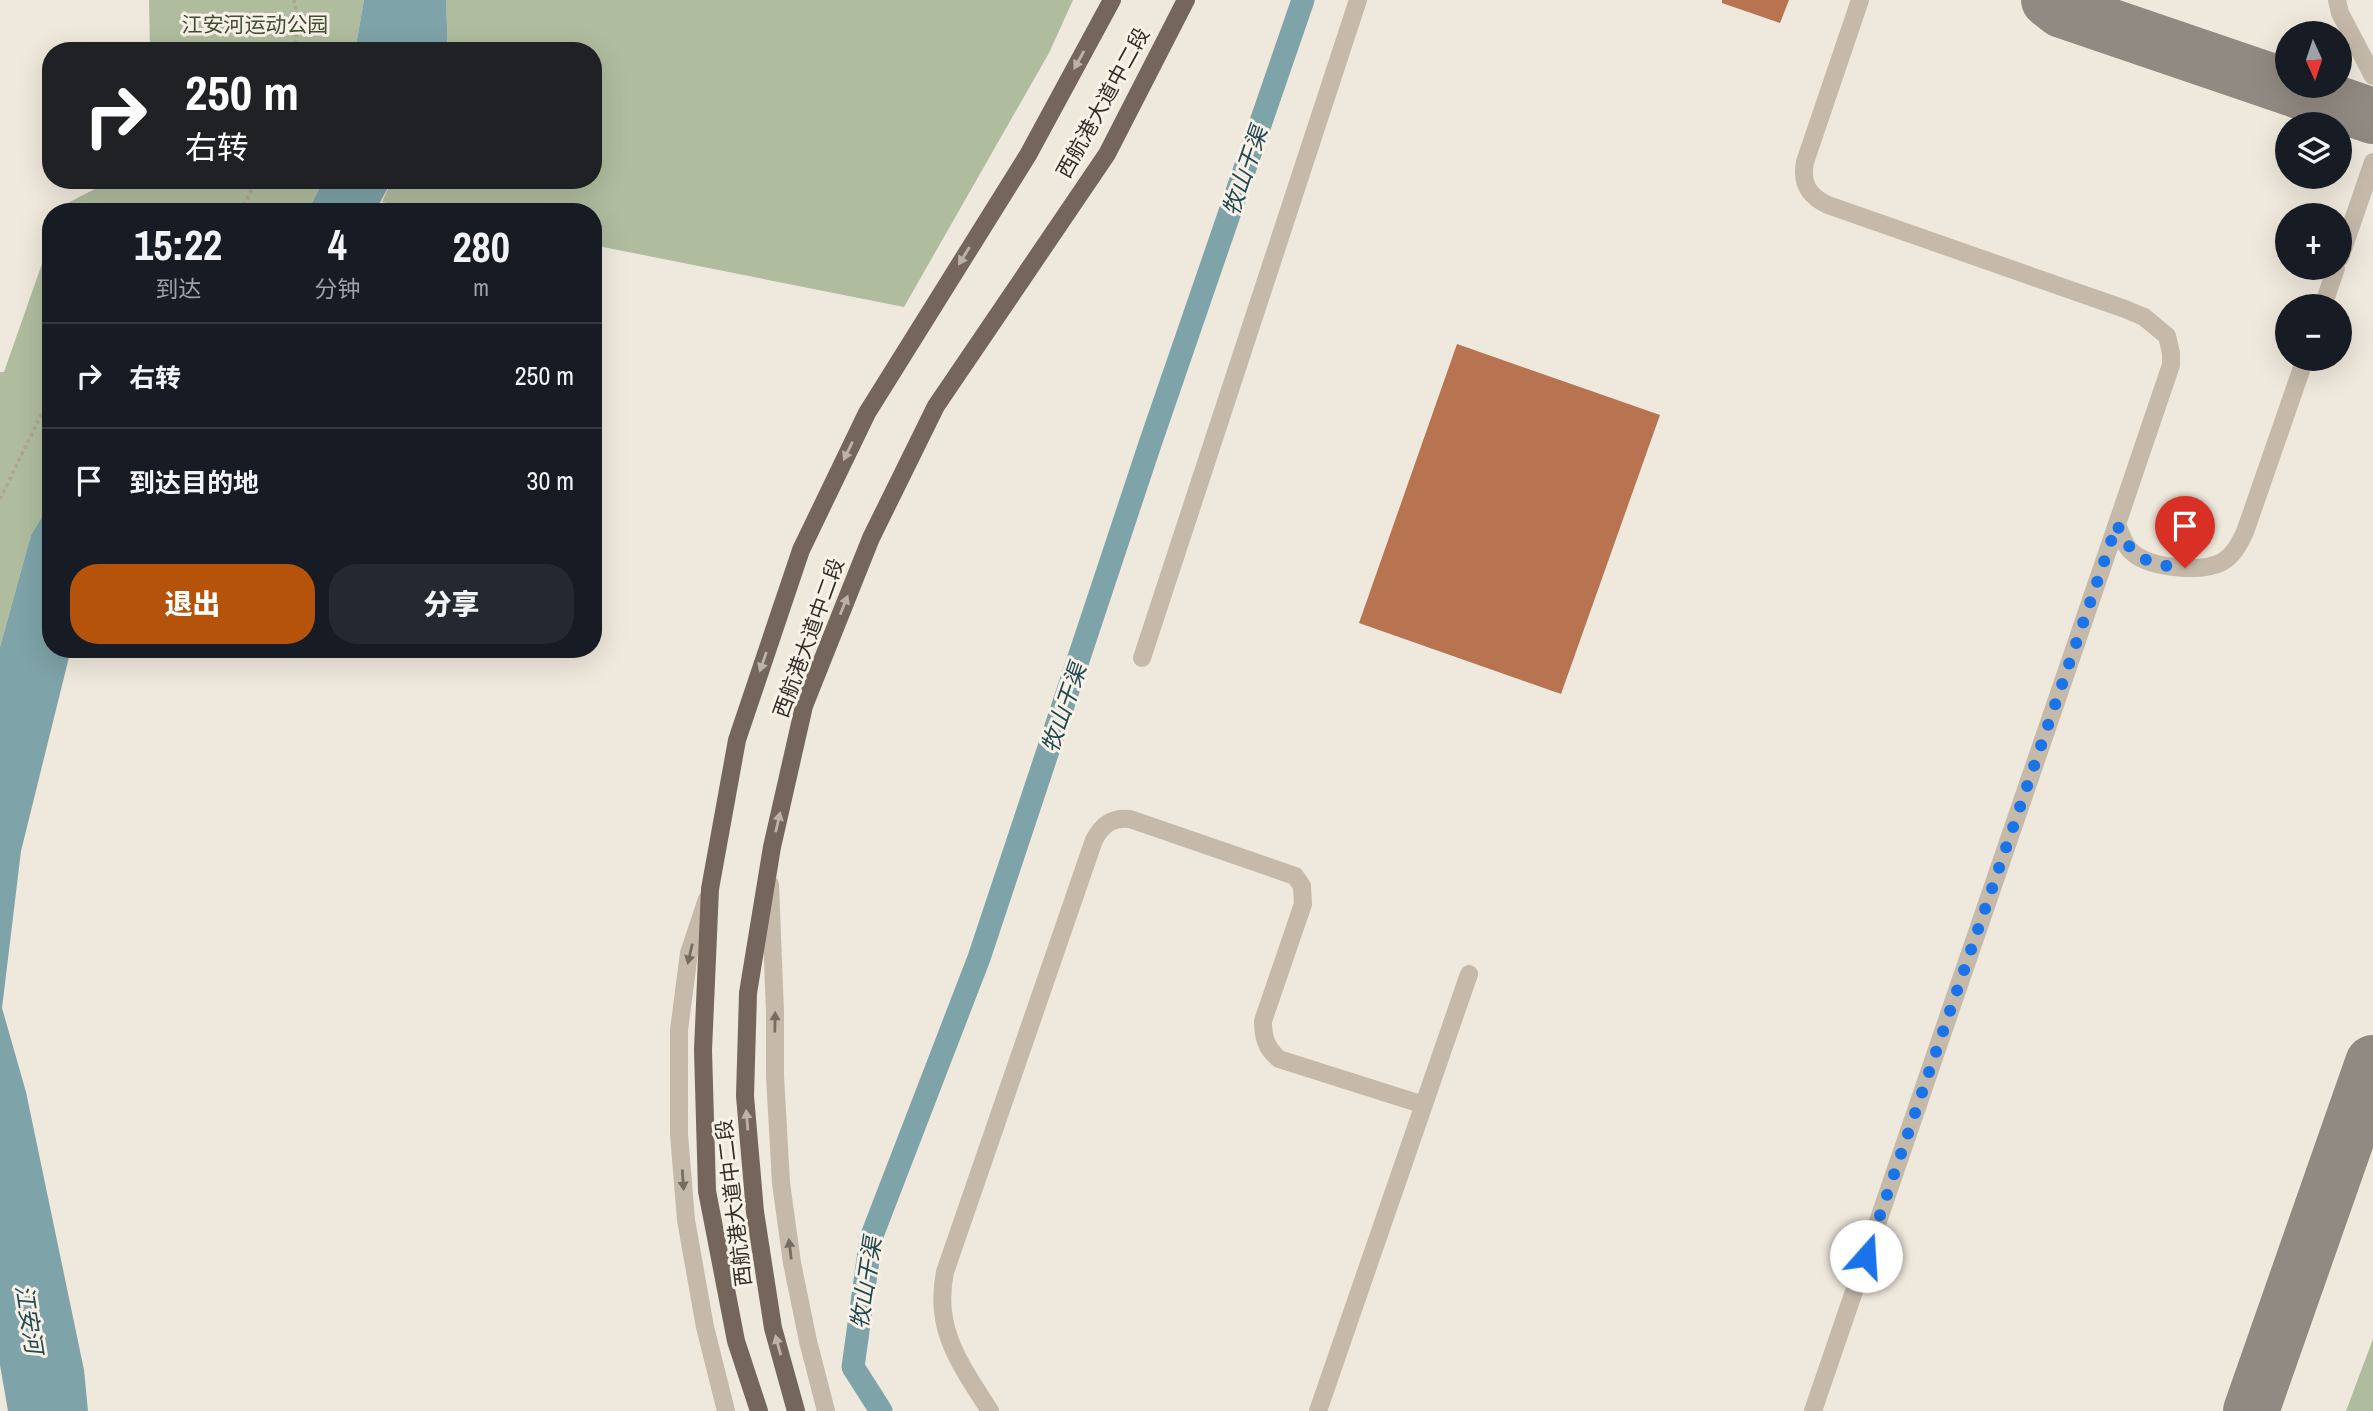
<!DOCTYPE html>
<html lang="zh">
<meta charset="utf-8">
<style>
:root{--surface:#171b24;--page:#242831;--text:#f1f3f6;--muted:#9ea1a6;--line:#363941;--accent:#b45309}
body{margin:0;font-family:"Archivo Narrow","Noto Sans SC",sans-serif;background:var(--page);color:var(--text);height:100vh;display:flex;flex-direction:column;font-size:26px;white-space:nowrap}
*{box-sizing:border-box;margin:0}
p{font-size:23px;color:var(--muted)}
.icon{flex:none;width:38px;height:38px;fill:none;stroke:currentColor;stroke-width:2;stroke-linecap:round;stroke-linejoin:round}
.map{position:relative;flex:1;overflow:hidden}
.sheet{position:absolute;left:42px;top:203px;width:560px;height:455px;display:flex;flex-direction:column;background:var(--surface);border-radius:28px;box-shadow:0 7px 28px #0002}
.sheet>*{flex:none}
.banner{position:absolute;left:42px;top:42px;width:560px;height:147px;border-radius:28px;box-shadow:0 7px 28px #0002;background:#202124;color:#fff;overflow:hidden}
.needle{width:46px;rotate:177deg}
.buttons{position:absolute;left:2275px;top:21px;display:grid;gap:14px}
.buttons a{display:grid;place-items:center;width:77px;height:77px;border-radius:50%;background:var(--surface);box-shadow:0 7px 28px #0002;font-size:35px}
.pin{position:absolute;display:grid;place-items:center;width:60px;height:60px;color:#fff;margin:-72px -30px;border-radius:50% 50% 50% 0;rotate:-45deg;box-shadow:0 0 7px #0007}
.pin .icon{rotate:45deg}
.me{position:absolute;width:77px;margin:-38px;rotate:19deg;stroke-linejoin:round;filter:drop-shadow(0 0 5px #0008)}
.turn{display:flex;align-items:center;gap:24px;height:147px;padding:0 28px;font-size:32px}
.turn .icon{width:91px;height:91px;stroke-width:2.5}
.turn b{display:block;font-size:49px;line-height:60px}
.eta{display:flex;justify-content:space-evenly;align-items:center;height:119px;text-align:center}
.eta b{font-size:42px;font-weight:800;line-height:49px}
.cta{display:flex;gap:14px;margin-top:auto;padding:14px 28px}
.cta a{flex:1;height:80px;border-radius:28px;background:var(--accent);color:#fff;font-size:28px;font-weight:800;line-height:80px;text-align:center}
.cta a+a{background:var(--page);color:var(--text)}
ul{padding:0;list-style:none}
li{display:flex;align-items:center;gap:21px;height:105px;padding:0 28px;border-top:2px solid var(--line)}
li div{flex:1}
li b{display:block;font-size:26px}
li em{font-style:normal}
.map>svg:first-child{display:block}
.green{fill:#afbc9e}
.water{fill:#7ea3a8}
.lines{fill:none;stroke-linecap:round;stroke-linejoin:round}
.canal{stroke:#7ea3a8;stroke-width:23}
.taxiway{stroke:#918a82;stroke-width:56}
.building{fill:#b87451}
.path{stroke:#b1a394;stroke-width:3.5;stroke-dasharray:3.5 3.5;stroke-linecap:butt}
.minor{stroke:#c5b9a9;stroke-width:18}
.major{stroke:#74665b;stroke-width:18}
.oneway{fill:#bcb2a9}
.oneway2{fill:#756c62}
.route{stroke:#1a73e8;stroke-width:12;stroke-dasharray:0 21.6}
.labels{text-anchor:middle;stroke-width:6;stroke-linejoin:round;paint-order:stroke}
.park-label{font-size:21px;fill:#404f2f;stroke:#f7f1e8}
.street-label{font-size:21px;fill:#332d28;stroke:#f7f1e8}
.water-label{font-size:23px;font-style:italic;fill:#224950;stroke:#f7f1e8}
</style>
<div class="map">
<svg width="2373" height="1411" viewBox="0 0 2373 1411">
<rect width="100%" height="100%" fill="#efe8dc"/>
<path class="green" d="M149,0H364L355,51H150Z
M446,0H1073L1049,53L904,307L593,245V212H429L382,202L392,180H593V51H448Z
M112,180H324L307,212H60L62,206Z
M51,238V502L31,535L0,647V372H4Z
M2373,1339V1411H2346Z"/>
<path class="water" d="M364,0H446L448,51H355Z
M324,180H392L375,212H307Z
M51,502V649H71L21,851L2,1008L26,1092L84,1370L88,1411H8L0,1365V647L31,535Z"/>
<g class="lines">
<path class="canal" d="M881,1411L853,1367L871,1238L979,958L1151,441L1303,0"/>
<path class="taxiway" d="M2049,0L2062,10L2373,116
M2251,1411L2373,1063"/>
</g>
<path class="building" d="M1722,0H1789L1780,23L1722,3Z
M1457,344L1660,415L1561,694L1359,623Z"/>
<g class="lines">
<path class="path" d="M294,51L298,21L294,0
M241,212L256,180
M0,499L46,405L51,399"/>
<path class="minor" d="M1860,0L1805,162C1801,183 1808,196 1828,205L2125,309L2144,317L2167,336L2171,353V365L2117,524C2121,534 2124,546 2133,553C2151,568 2201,573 2222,562C2234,555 2239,544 2245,532L2305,359
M2337,0L2340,13L2373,76
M2340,258L2373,162
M2323,306L2336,268
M1142,658L1358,0
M770,884L775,1012V1076L781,1183L792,1263L808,1341L826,1411
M707,899L689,953L679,1030V1134L686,1220L705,1327L726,1411
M990,1411C961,1365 933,1330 945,1272L1094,840C1102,825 1112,817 1130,819L1295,876L1302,886L1303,904L1263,1021C1263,1037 1266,1048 1279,1059L1424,1105
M1318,1411L1469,974
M1813,1411L2117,524"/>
<path class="major" d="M759,1411L736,1341L707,1191L703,1050L710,889L737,740L801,550L867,413L1028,155L1112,0
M796,1411L773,1328L755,1212L745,1096L748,993L772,847L804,706L871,538L936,406L1107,154L1186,0"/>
</g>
<defs><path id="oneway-solid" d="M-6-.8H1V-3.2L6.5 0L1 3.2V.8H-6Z" transform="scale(1.75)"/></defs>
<g class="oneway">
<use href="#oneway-solid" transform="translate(1079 60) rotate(119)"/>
<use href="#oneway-solid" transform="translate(964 256) rotate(122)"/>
<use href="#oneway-solid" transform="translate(848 451) rotate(116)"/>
<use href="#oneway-solid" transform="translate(844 605) rotate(-68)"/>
<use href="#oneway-solid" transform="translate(763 662) rotate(109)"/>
<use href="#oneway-solid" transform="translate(778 822) rotate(-77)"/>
<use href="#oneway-solid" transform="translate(747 1120) rotate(-95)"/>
<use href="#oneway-solid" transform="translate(778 1345) rotate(-105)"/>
</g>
<g class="oneway2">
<use href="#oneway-solid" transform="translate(690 954) rotate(103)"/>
<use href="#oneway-solid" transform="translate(775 1022) rotate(-89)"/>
<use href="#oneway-solid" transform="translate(683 1180) rotate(86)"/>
<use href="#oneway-solid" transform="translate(790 1249) rotate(-97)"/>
</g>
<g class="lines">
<path class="route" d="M1866,1256L2117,524C2131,559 2149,565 2185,568"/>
</g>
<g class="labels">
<g class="park-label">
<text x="255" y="32">江安河运动公园</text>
</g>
<g class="street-label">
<text transform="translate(1103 103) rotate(-61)" y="7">西航港大道中二段</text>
<text transform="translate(809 638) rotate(-70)" y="7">西航港大道中二段</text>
<text transform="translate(734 1203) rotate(-97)" y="7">西航港大道中二段</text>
</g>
<g class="water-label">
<text transform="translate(1245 171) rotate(-71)" y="8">牧山干渠</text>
<text transform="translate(1064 708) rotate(-71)" y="8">牧山干渠</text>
<text transform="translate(866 1283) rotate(-81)" y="8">牧山干渠</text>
<text transform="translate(29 1319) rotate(81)" y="8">江安河</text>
</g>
</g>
</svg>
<div class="buttons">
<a><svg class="needle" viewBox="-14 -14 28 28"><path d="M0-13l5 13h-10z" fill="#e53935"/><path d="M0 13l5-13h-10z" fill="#9ea1a6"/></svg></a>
<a><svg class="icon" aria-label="layers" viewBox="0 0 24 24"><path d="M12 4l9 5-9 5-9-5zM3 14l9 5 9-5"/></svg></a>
<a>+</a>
<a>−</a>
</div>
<div class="pin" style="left:2185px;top:568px;background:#d93025"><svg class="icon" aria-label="arrive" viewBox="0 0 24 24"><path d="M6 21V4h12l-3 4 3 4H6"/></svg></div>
<svg class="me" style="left:1866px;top:1256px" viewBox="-20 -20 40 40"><circle r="19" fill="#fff"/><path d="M0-13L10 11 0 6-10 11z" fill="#1a73e8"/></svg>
<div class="banner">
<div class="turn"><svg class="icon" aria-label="right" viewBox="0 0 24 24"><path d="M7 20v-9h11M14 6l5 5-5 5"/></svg><div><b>250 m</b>右转</div></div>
</div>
<section class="sheet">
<div class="eta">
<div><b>15:22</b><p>到达</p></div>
<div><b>4</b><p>分钟</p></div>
<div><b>280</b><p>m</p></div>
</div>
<ul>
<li><svg class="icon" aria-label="right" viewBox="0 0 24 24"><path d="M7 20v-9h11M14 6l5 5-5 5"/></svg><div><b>右转</b></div><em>250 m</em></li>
<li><svg class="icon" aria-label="arrive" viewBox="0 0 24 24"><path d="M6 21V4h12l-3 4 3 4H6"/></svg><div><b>到达目的地</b></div><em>30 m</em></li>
</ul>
<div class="cta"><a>退出</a><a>分享</a></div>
</section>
</div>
